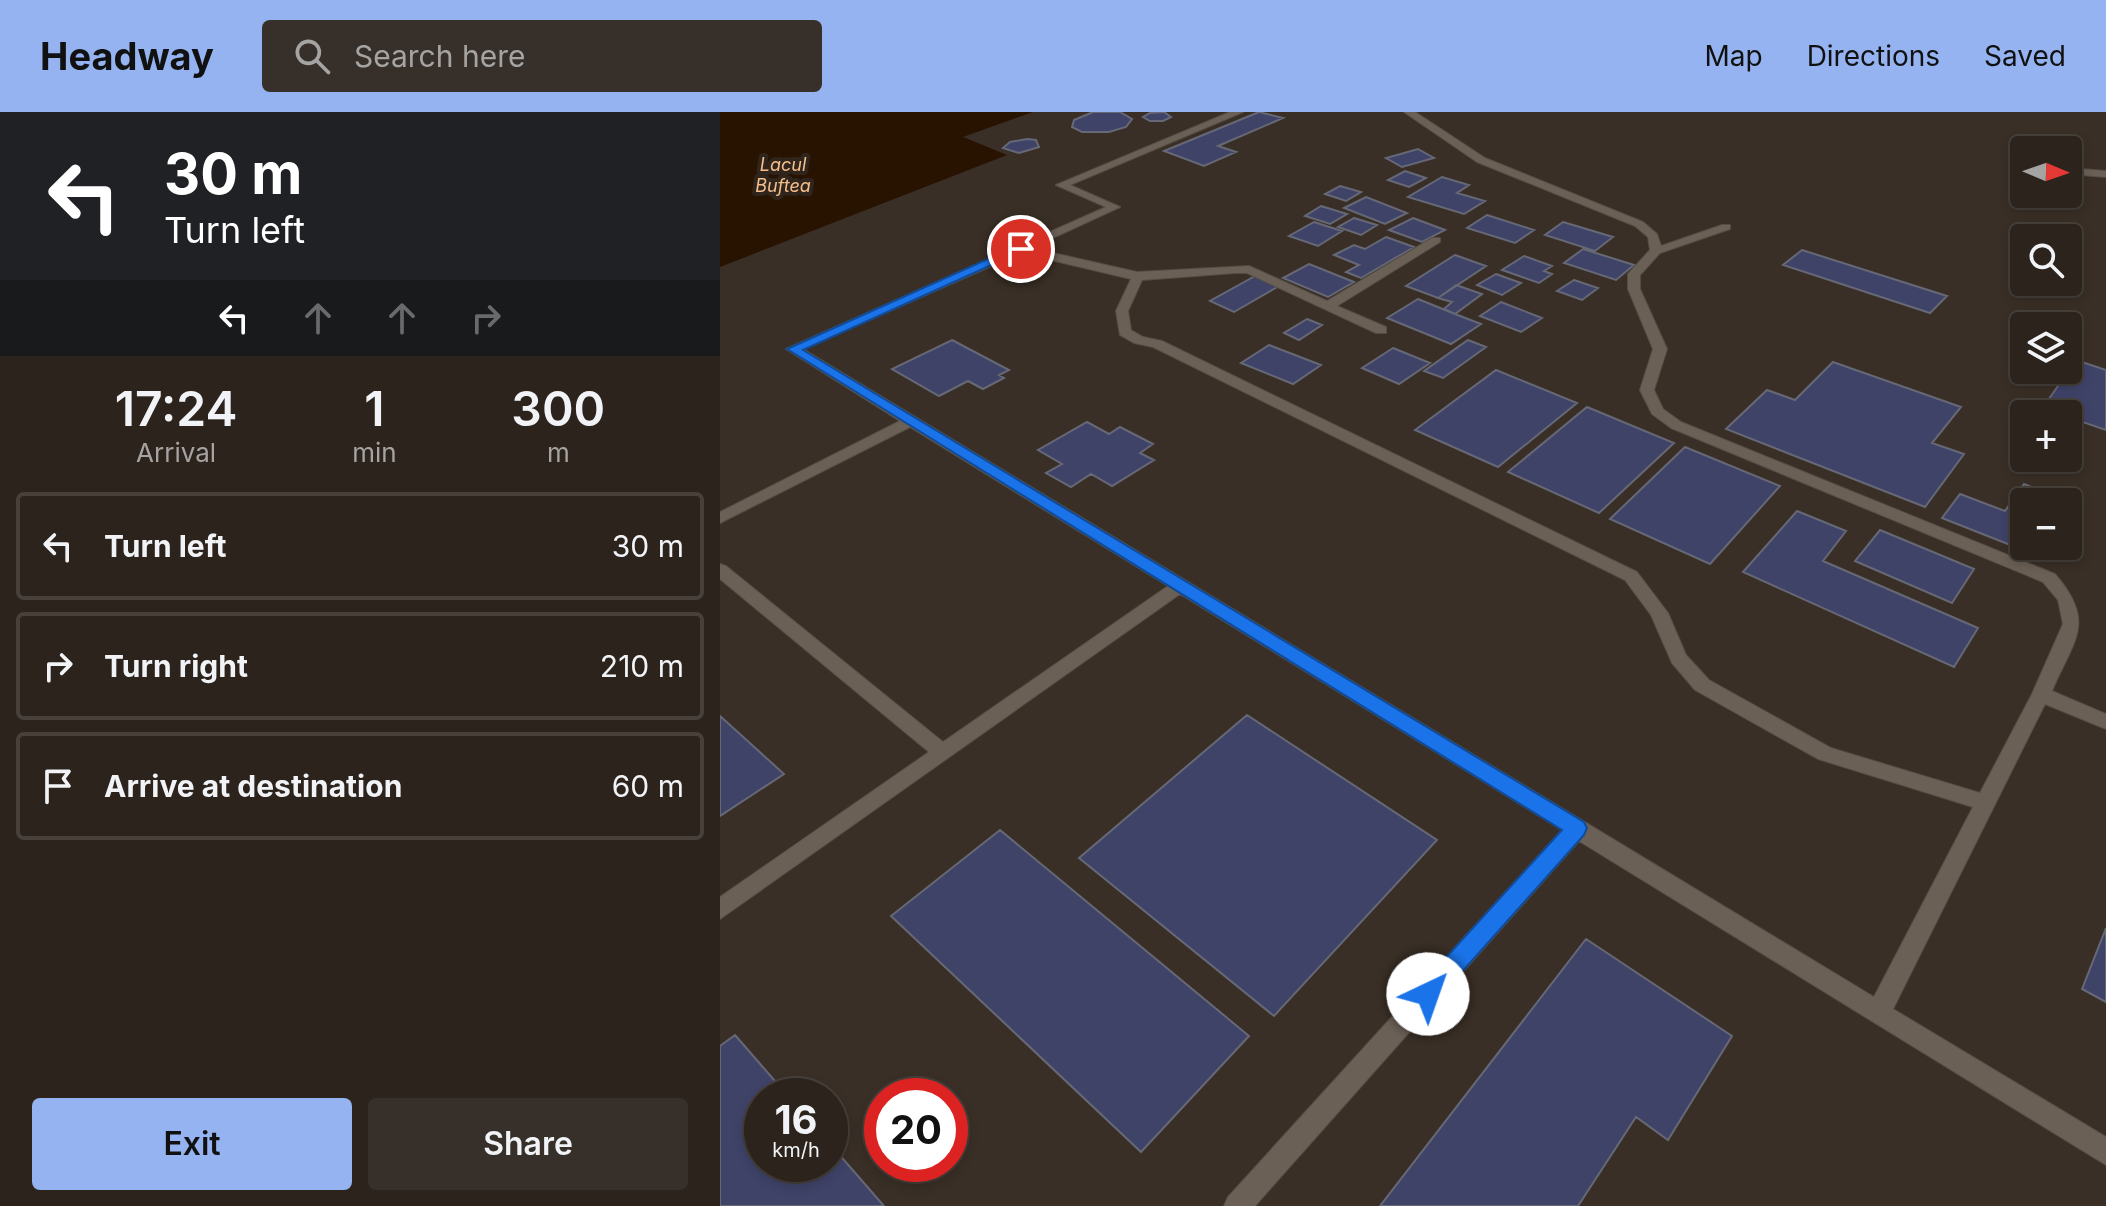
<!DOCTYPE html>
<meta charset="utf-8">
<style>
:root{--surface:#2b231c;--page:#372f29;--text:#f1f3f6;--muted:#a6a4a3;--line:#47403b;--accent:#95b2f1}
body{margin:0;font-family:Inter,sans-serif;background:var(--page);color:var(--text);height:100vh;display:flex;flex-direction:column;font-size:30px;white-space:nowrap}
*{box-sizing:border-box;margin:0}
p{font-size:26px;color:var(--muted)}
.icon{flex:none;width:44px;height:44px;fill:none;stroke:currentColor;stroke-width:2;stroke-linecap:round;stroke-linejoin:round}
.map{position:relative;flex:1;overflow:hidden}
.details{display:flex;flex-direction:column;background:var(--surface);width:720px}
.details>*{flex:none}
.hud{background:#202124;color:#fff;overflow:hidden}
.needle{width:52px;rotate:92deg}
.buttons{position:absolute;left:1290px;top:24px;display:grid;gap:16px}
.buttons a{display:grid;place-items:center;width:72px;height:72px;border-radius:8px;background:var(--surface);box-shadow:0 4px 12px #0003,0 0 0 2px var(--line);font-size:40px}
.speed{position:absolute;left:24px;top:966px;display:flex;gap:16px;font-size:40px;font-weight:700;text-align:center}
.speed>*{display:grid;place-content:center;width:104px;height:104px;border-radius:50%;background:var(--surface);box-shadow:0 4px 12px #0003,0 0 0 2px var(--line);line-height:1}
.speed small{font-size:20px;font-weight:400}
.speed .limit{border:12px solid #d22;background:#fff;color:#111}
.pin{position:absolute;display:grid;place-items:center;width:68px;height:68px;color:#fff;margin:-34px;border:4px solid #fff;border-radius:50%;box-shadow:0 2px 8px #0007}
.me{position:absolute;width:88px;margin:-44px;rotate:42deg;stroke-linejoin:round;filter:drop-shadow(0 0 6px #0008)}
.turn{display:flex;align-items:center;gap:28px;height:168px;padding:0 32px;font-size:36px}
.turn .icon{width:104px;height:104px;stroke-width:2.5}
.turn b{display:block;font-size:56px;line-height:68px}
.lanes{display:flex;align-items:center;height:76px;padding:0 32px;background:#0003;justify-content:center;gap:40px;direction:ltr}
.lanes .off{opacity:.35}
.eta{display:flex;justify-content:space-evenly;align-items:center;height:136px;text-align:center}
.eta b{font-size:48px;font-weight:600;line-height:56px}
.cta{display:flex;gap:16px;margin-top:auto;padding:16px 32px}
.cta a{flex:1;height:92px;border-radius:8px;background:var(--accent);color:#111;font-size:32px;font-weight:600;line-height:92px;text-align:center}
.cta a+a{background:var(--page);color:var(--text)}
ul{padding:0;list-style:none}
li{display:flex;align-items:center;gap:24px;height:108px;margin:0 16px 12px;padding:0 16px;border:4px solid var(--line);border-radius:8px}
li div{flex:1}
li b{display:block;font-size:30px}
li em{font-style:normal}
header{display:flex;align-items:center;gap:48px;box-sizing:border-box;height:112px;padding:0 40px;background:var(--accent);color:#111}
header strong{font-size:38px}
nav{display:flex;gap:44px;margin-inline-start:auto;font-size:28px}
.search{width:560px;height:72px;background:var(--page);display:flex;align-items:center;gap:20px;box-sizing:border-box;padding:0 28px;border-radius:8px;color:var(--muted);font-size:30px}
main{display:flex;flex:1;min-height:0}
.map>svg:first-child{display:block}
.water{fill:#281200}
.building{fill:#3f4368;stroke:#666876;stroke-width:2}
.lines{fill:none;stroke-linecap:round;stroke-linejoin:round}
.service-casing{stroke:#554d45;stroke-width:2}
.service{fill:#6b6056;fill-rule:evenodd}
.route{fill:#1a73e8;stroke:#114b97;stroke-width:2}
.labels{text-anchor:middle;stroke-width:8;stroke-linejoin:round;paint-order:stroke}
.far-water-label{font-size:18px;font-style:italic;fill:#f5be89;stroke:#2f251c}
</style>
<header>
<strong>Headway</strong>
<div class="search"><svg class="icon" aria-label="search" viewBox="0 0 24 24"><circle cx="10" cy="10" r="6"/><path d="M15 15l6 6"/></svg>Search here</div>
<nav><a>Map</a><a>Directions</a><a>Saved</a></nav>
</header>
<main>
<section class="details">
<div class="hud">
<div class="turn"><svg class="icon" aria-label="left" viewBox="0 0 24 24"><path d="M17 20v-9H6M10 6l-5 5 5 5"/></svg><div><b>30 m</b>Turn left</div></div>
<div class="lanes"><svg class="icon" aria-label="left" viewBox="0 0 24 24"><path d="M17 20v-9H6M10 6l-5 5 5 5"/></svg><svg class="icon off" aria-label="ahead" viewBox="0 0 24 24"><path d="M12 20V5M6 11l6-6 6 6"/></svg><svg class="icon off" aria-label="ahead" viewBox="0 0 24 24"><path d="M12 20V5M6 11l6-6 6 6"/></svg><svg class="icon off" aria-label="right" viewBox="0 0 24 24"><path d="M7 20v-9h11M14 6l5 5-5 5"/></svg></div>
</div>
<div class="eta">
<div><b>17:24</b><p>Arrival</p></div>
<div><b>1</b><p>min</p></div>
<div><b>300</b><p>m</p></div>
</div>
<ul>
<li><svg class="icon" aria-label="left" viewBox="0 0 24 24"><path d="M17 20v-9H6M10 6l-5 5 5 5"/></svg><div><b>Turn left</b></div><em>30 m</em></li>
<li><svg class="icon" aria-label="right" viewBox="0 0 24 24"><path d="M7 20v-9h11M14 6l5 5-5 5"/></svg><div><b>Turn right</b></div><em>210 m</em></li>
<li><svg class="icon" aria-label="arrive" viewBox="0 0 24 24"><path d="M6 21V4h12l-3 4 3 4H6"/></svg><div><b>Arrive at destination</b></div><em>60 m</em></li>
</ul>
<div class="cta"><a>Exit</a><a>Share</a></div>
</section>
<div class="map">
<svg width="1386" height="1094" viewBox="0 0 1386 1094">
<rect width="100%" height="100%" fill="#392f26"/>
<path class="water" d="M0,0H313L243,25L287,43L0,155Z"/>
<path class="building" d="M373,0H400L412,7L406,15L389,20H362L352,15L354,8Z
M444,0L451,5L443,9H430L423,5L430,1Z
M539,0L563,6L498,34L516,40L484,54L444,39Z
M307,27L316,28L319,35L299,41L283,36L290,30Z
M698,37L714,46L682,55L666,46Z
M685,59L706,66L689,75L668,68Z
M722,65L749,73L737,81L765,89L744,102L688,85Z
M620,74L641,80L626,89L605,82Z
M646,85L687,101L665,112L624,96Z
M601,94L627,102L610,112L585,104Z
M767,103L814,118L795,131L747,116Z
M634,106L657,113L641,123L618,115Z
M693,106L725,118L702,130L669,118Z
M594,110L622,119L598,134L569,124Z
M843,110L893,125L875,139L825,123Z
M666,125L694,135L641,166L626,160L639,153L614,143L634,133L645,137Z
M863,137L914,153L896,168L844,151Z
M1082,138L1227,184L1210,201L1063,153Z
M735,143L766,154L718,186L686,174Z
M804,144L832,154L824,159L832,162L819,171L782,158Z
M589,152L634,170L608,185L563,166Z
M776,162L801,171L782,183L757,173Z
M535,164L559,174L514,200L490,189Z
M854,168L878,176L862,188L837,179Z
M736,173L762,182L735,202L724,197L732,190L718,186Z
M698,187L735,202L761,212L731,232L667,206Z
M781,190L822,206L801,220L760,204Z
M587,207L602,213L579,228L564,221Z
M232,228L289,258L279,263L284,266L263,277L248,269L219,284L172,257Z
M748,228L766,235L723,266L704,259Z
M549,233L601,253L573,272L521,251Z
M673,236L710,251L679,272L642,256Z
M1356,248L1386,258V318L1348,305V302L1322,297Z
M1113,250L1241,295L1212,331L1244,342L1205,395L1006,317L1047,278L1075,288Z
M776,258L857,291L778,355L695,318Z
M867,295L954,331L879,401L788,360Z
M367,310L389,322L400,315L433,332L420,341L434,348L392,374L371,362L351,375L326,361L342,352L318,338Z
M965,335L1060,374L990,452L890,407Z
M1304,372L1347,389L1304,390V434H1318L1313,442L1222,406L1240,382L1285,399Z
M1077,399L1126,419L1103,449L1258,516L1234,555L1023,460Z
M1160,418L1254,457L1232,491L1135,449Z
M527,603L717,728L554,904L359,746Z
M0,604L64,662L0,704Z
M280,718L529,924L421,1040L171,804Z
M1386,816V890L1362,877Z
M866,827L1012,924L948,1028L916,1005L858,1094H660Z
M15,923L68,984H42V1052H110V1032L164,1094H0V934Z"/>
<g class="lines">
<defs>
<path id="service" d="M510,0H523L350,73L400,95L311,136L417,160L529,154L607,189L712,126H720V130L617,194L666,215V221H656L527,161H515L422,168L408,199L411,218L423,225L442,229L917,460L948,501L966,543L989,568L1111,636L1260,681L1312,582L1343,512L1338,488L1323,470L951,316L932,302L920,278L933,237L908,177V162L930,138L928,125L915,114L757,50L684,0H695L765,46L923,110L937,122L941,134L1002,113H1010V117L940,141L920,163V177L947,237L934,278L943,297L961,310L1335,462C1377,511 1354,527 1332,579L1386,602V617L1325,592L1173,897L1386,1025V1053L859,729L535,1094H504L508,1085L842,718L460,482L0,807V785L209,640L0,467V452L6,454L223,630L448,474L190,315L0,411V400L180,309L66,237L386,95L336,73ZM301,141L411,167L396,199L400,223L414,231L433,235L905,468L931,503L952,551L975,578L1098,647L1253,695L1154,885L83,237Z
M1314,30H1320L1328,38H1317Z
M1348,56L1386,59V65L1348,62Z"/>
</defs>
<use href="#service" class="service-casing"/>
<use href="#service" class="service"/>
</g>
<path class="route" d="M297,134L307,137L83,238L864,710L867,716L864,723L716,889L708,893L700,889L696,882L700,874L842,718L67,237Z"/>
<g class="labels">
<g class="far-water-label">
<text x="63" y="59">Lacul<tspan x="63" dy="21">Buftea</tspan></text>
</g>
</g>
</svg>
<div class="buttons">
<a><svg class="needle" viewBox="-14 -14 28 28"><path d="M0-13l5 13h-10z" fill="#e53935"/><path d="M0 13l5-13h-10z" fill="#a6a4a3"/></svg></a>
<a><svg class="icon" aria-label="search" viewBox="0 0 24 24"><circle cx="10" cy="10" r="6"/><path d="M15 15l6 6"/></svg></a>
<a><svg class="icon" aria-label="layers" viewBox="0 0 24 24"><path d="M12 4l9 5-9 5-9-5zM3 14l9 5 9-5"/></svg></a>
<a>+</a>
<a>−</a>
</div>
<div class="speed"><div>16<small>km/h</small></div><div class="limit">20</div></div>
<div class="pin" style="left:301px;top:137px;background:#d93025"><svg class="icon" aria-label="arrive" viewBox="0 0 24 24"><path d="M6 21V4h12l-3 4 3 4H6"/></svg></div>
<svg class="me" style="left:708px;top:882px" viewBox="-20 -20 40 40"><circle r="19" fill="#fff"/><path d="M0-13L10 11 0 6-10 11z" fill="#1a73e8"/></svg>
</div>
</main>
